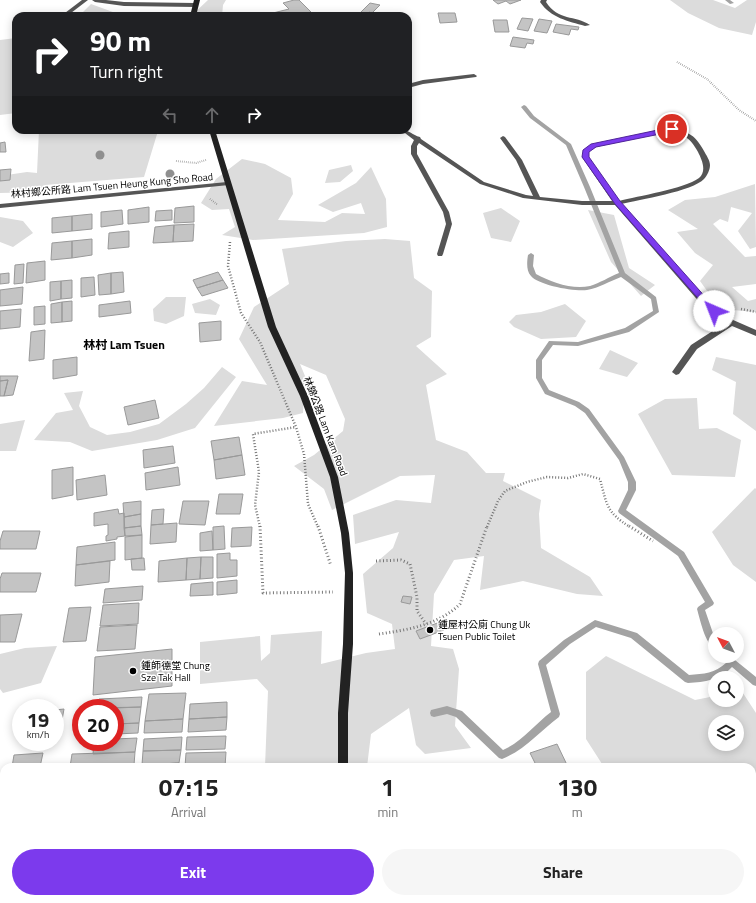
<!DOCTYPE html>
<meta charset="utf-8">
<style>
:root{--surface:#fff;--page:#f6f6f6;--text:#222;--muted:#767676;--accent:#7c3aed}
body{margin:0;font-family:"Titillium Web","Noto Sans TC",sans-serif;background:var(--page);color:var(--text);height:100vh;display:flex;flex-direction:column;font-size:15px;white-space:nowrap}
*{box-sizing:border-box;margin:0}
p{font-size:13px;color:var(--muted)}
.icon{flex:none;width:22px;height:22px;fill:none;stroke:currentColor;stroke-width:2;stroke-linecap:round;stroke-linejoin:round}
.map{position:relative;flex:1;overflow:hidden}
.sheet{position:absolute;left:0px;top:763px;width:756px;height:140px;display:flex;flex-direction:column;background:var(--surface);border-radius:12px 12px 0 0;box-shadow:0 2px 10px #0003}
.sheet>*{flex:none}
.guide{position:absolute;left:12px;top:12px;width:400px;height:122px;border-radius:12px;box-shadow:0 2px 10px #0003;background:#202124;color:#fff;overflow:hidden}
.needle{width:26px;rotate:311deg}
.tools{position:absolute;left:708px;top:627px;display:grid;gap:8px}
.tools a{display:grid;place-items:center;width:36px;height:36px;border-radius:50%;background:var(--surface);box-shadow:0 2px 10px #0003;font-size:20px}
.speed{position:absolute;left:12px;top:699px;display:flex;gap:8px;font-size:20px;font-weight:700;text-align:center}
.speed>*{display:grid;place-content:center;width:52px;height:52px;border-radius:50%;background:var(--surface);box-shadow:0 2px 10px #0003;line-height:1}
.speed small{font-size:10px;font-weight:400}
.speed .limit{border:6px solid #d22;background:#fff;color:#111}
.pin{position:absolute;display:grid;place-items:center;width:34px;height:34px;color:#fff;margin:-17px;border:2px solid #fff;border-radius:50%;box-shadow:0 1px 4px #0007}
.me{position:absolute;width:44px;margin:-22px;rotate:316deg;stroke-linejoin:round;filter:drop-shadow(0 0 3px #0008)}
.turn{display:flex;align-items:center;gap:14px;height:84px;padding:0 12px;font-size:18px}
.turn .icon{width:52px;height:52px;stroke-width:2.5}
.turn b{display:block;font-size:28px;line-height:34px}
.lanes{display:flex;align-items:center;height:38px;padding:0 12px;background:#0003;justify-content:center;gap:20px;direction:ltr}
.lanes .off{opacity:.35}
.eta{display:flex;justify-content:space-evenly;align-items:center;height:68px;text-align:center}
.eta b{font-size:24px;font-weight:700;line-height:28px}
.action{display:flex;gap:8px;margin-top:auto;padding:8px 12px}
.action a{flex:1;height:46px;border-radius:24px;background:var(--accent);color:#fff;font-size:16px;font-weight:700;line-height:46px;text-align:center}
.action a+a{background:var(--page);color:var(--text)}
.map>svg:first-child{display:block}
.green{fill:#dcdcdc;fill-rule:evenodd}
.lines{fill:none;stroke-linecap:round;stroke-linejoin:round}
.stream{fill:#a3a3a3;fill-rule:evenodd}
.building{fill:#c4c4c4;stroke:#999}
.path-far2{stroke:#777;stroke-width:2;stroke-dasharray:0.5 1.5;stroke-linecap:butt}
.path-far1{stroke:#777;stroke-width:2.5;stroke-dasharray:1 2;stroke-linecap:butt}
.path{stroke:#777;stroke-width:3;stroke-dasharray:1 2.5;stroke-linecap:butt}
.lane{fill:#555;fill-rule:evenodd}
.street{fill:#555;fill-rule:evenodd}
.secondary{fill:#222;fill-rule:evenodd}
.tree{fill:#8f8f8f}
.route{fill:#7c3aed;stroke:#51269a}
.poi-dot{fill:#000;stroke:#fff;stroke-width:1.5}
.labels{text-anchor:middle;stroke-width:3;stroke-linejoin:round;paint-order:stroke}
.street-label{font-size:10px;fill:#000;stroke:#fff}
.poi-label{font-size:10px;fill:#000;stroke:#fff;text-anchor:start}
.quarter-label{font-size:12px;font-weight:bold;fill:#000;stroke:#fff}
</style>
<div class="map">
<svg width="756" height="903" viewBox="0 0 756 903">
<rect width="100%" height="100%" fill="#fff"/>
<path class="green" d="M208,0H226L223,5L222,16H191Z
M670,0H713L735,8L747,0H756V22L752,35L719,28L688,13Z
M91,4L121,15L124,16H79Z
M16,38V113L0,115V40Z
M39,130H158V131L144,177L45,185L39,192L0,193V176L27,172L37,173Z
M242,159L265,164L291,178L293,194L278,220L325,222L342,213L365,214L361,203L333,212L318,205L356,183L371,167L386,199L387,227L364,233L253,240L222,235L235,227L229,209L212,210L201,203L216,179Z
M351,165L353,171L340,182L325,183L329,170Z
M755,184L756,247L750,249L738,231L752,213L731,207L728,222L720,219L713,224L745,257L756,256V284L732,287L748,301L756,299V312L720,309L700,281L713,265L695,253L677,232L698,229L668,210L685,200L715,197Z
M501,208L520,221L511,242L491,238L483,213Z
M588,210L614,215L629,268L655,285L641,296L611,262Z
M0,217L23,221L33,233L13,247L0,242Z
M385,239L410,241L414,278L432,291L431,337L416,346L447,374L426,385L436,440L467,452L486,473H505L503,481L541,500L539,514L541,548L590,577L603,596L577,594L523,581L480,590L484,556L454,560L434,594L431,646L453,649L459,669L455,726L471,748L425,754L416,745L409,708L371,734L367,767H265L268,691L257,679L200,684V642L260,636L261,661L270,653L271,635L322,631L321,664L366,653L395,649L392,624L367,613L363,574L393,548L399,532L355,544L353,515L396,500L431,503L435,475L400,476L332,510L324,489L294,466L314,455L343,431L345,419L326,375L300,364L305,376L303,413L283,418L214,426L242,381L267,385L239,339L254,307L289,284L282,249L346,241Z
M166,297H186L184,316L166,324L154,321L153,309Z
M210,299L220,305L216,315L195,313L192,304Z
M565,304L586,321L576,337L541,339L514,327L509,322L516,315L541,312Z
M610,350L638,363L627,377L599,369Z
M716,357L756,365V431L733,414L736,382L712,370Z
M222,367L236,377L195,428L157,440L92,451L70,442L34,440L56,413L73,410L64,393L83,391L79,406L90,427L107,435L130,432L159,424L186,404L204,388Z
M697,398L699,429L717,428L741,440L735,477L672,475L638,414L665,399Z
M25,420L16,451H0V424Z
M755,488L756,489V582L733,565L712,532Z
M57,646L41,683L3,693L0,689V654L25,648Z
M606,656L695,700L715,696V700H737V691L741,690L756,713V903H692L689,899H752V767H604L586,739V672ZM715,722H737V744H715Z
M435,899H473L476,903H432Z"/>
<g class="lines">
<path class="stream" d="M725,0H730L734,3L730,4Z
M524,105L526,106L534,116L571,144L590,187L625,273L656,297L659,312L629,332L578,346L553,345L542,360V378L549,390L579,402L589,409L624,457L636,482V490L626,510L684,552L714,603L713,605L705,610L715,639V649C705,644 700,619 697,609L698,607L705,602L678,556L619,513L618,511L628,490V482L619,460L585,413L575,406L545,394L536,378V360L549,341L578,342L625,328L653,311L651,299L621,277C610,281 599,288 587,290C575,292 538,285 531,276C526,271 527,261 528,255L531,253L534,255L533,266L536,274C551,282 572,290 590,286C600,283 609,277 619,273L584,187L566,145L530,118L521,107Z
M595,620L637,633L689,675C704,674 715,673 726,663L720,656H730L756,677V686L753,685L732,667C720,680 705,682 688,683L685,682L631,638L596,627L570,644L546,665L560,714L559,717C540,731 525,750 502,759L499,758L456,717L447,714L434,717L431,716L430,713L431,710L447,706L462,711L503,750C522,742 535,724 551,712L538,664L539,661L564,640Z"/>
</g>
<path class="building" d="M294,0H299L311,12L297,16H275L273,13L289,9L283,3Z
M493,0H521L510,4L506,1L498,4Z
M370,3L380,5L372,13L369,12L366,15L360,13Z
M438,13H455L457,22L440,23Z
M522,18L533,19L528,31L517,29Z
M539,19L552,21L547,33L534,31Z
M493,20H507L509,32H495Z
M556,24L579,27L578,30L571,29L569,35L553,32Z
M513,37L534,40L533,44L527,43L525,48L510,46Z
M5,142L6,152H0V143Z
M11,169L10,180L0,181V170Z
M194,206V222L174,223L175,208Z
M149,207V222L128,224V210Z
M122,210L123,224L101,227V212Z
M172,210V220L155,221L156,211Z
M92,214V229L72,231V216Z
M72,216V231L52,233V218Z
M194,224L193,241L173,242L174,225Z
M174,225L173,242L153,243L155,227Z
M129,231V247L108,249L109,233Z
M92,239V255L72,258V241Z
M72,241V258L51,260L52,243Z
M45,261V280L26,283L27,263Z
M24,264L23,283L14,284L15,265Z
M123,272L124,292L111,294V273Z
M218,272L223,280L197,288L193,280Z
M9,273V283L0,284V274Z
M111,273V294L99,295L98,275Z
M94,277L95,295L81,297V278Z
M72,280V298L61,299V281Z
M223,280L228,288L202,296L197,288Z
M61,281V299L50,301V282Z
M23,287L22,304L0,306V290Z
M72,301V321L62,322V302Z
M130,301L131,313L99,317V305Z
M62,302V322L51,323V304Z
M45,306V324L34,325V307Z
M21,309L20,327L0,329V311Z
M221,321V340L200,342L199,323Z
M45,330L44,359L29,361L31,332Z
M77,357V375L53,379V360Z
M0,376H18L13,395L4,396L8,380L0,381Z
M8,380L4,396H0V381Z
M155,400L159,418L128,425L124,407Z
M239,437L242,455L214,460L211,441Z
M173,446L175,463L144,468L143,450Z
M242,455L245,475L216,479L214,460Z
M73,467V495L52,499V470Z
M178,467L180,485L146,490L145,473Z
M105,475L107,495L77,500L76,480Z
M219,494H243L240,514H216Z
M141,501V514L124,517L123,503Z
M183,501H209L205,525L179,524Z
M118,509L119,514L124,513L125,536L117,537V539L106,541V536L108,535V524L94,526V513Z
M164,509L163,524L151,525L152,510Z
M141,514V526L124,528V517Z
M177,523L176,542L150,544L151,525Z
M141,526L142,535L125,536L124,528Z
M224,526L225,549L213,550V527Z
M252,527L251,546L231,547L232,528Z
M3,531H40L36,549H0V541Z
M212,531L213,550L200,551V533Z
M142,535V558L125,560V537Z
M115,542V560L76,565L77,547Z
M230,553V560H237V576L217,578V554Z
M201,557H213V578L200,579Z
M201,557L200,579L186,580L187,558Z
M144,558L145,570H132L131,559Z
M187,558L186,580L158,582L159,561Z
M110,561L109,582L75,586L76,565Z
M2,573H41L36,592H0V579Z
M237,580V593L217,595V582Z
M213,582V595L190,596L191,584Z
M143,586L142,600L103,603L105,589Z
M403,596L412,597L410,604L401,602Z
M139,603L138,624L100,626L103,605Z
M91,607L86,641L63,642L69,608Z
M22,614L15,642H0V615Z
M440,622L444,630L420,639L416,631Z
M137,625L135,649L97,651L100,627Z
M172,649V686L93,695L95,657Z
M186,693L183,719L145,721L149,694Z
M142,697L141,707L97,708L99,699Z
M227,702V717L189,719L190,704Z
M141,707L139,723L115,724V708Z
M64,709L59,737H55V710Z
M79,710H81V725H77Z
M227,717L226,730L188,732L189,719Z
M183,719L182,732L144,733L145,721Z
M139,723L138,733L115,734V724Z
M226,736L225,749L186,750L187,737Z
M182,737L181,750L143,751L144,739Z
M137,738L135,752L93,754L94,742H115V739Z
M557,744L568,767H537L530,753Z
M181,750L179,763L142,765L143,751Z
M135,752L134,765L70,767L72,754Z
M226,752L225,767H185L186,753Z
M43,753L40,767H12L14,755Z
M179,763V767H141L142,765Z
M134,765L133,767H91Z
M0,853H4V883H0Z
M0,896H4V899H12V903H0Z"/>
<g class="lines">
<path class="path-far2" d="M677,62L707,79L739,110L756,121
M176,161L196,163L206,160
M210,199L218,205"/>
<path class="path-far1" d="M230,242L228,266L241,313L260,342L296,427L304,454L308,504L318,527
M741,309L756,312
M260,527L255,505L259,472L253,434L296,427
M487,527L498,501L505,491L527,482L547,477L568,478L583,474L600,479C607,505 606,512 630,527"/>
<path class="path" d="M260,526L263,593L333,592
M318,526L331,566
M629,526L653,541
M376,561L401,560L410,564L417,597V611L426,624
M379,634C407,630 439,625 460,604L487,526
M0,827H4
M317,899V903
M473,899L477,903"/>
<path class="lane" d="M82,0H88L67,16H61Z
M541,0H547L546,2C558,21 575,15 590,25L585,26C568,21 551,18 540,2Z
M474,74L477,76L476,77L423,84L408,88V84L423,80Z
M667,128C687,131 694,133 704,151C706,155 710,160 710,165C710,170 707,176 704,179C693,191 639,200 621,204L707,300L724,316L756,330V336L732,326L697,349L679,374L676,375L672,372L691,345L725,323L718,320L701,304L615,205H582L523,198L480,184L419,143L417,146V154L449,212L452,224L443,254L442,256H438L437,254L446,224L443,212L411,154V146L414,140L401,130C410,130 412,135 420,137L421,139L484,182L526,195L533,196L516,160L500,138L503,136L505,137L522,160L540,197L582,201H612L582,157L585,149L595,144ZM667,132C683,134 690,137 698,152C702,160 707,171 699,178C684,189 638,196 619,201L588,157L589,151L596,147Z"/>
<path class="street" d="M92,0H106L124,2L195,3L198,5L195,7L124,6L95,2Z
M227,182L229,183V185L0,208V204Z"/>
<path class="secondary" d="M194,0H200L196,16H190Z
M209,130H215L276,327L308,396L338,477L349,533L353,573V644L348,713V767H338V713L343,644L345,573L341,533L330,477L300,396L268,327Z
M339,899H349V903H339Z"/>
</g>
<g class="tree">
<circle cx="100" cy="155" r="4.5"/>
<circle cx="170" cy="174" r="4.5"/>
</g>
<path class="route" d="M672,127L675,128V131L596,147L589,152V157L620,201L716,309L718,311L714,314L711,313L615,204L582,157L583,150L591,144Z"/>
<g class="poi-dot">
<circle cx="430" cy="630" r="4"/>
<circle cx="133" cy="671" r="4"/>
</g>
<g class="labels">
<g class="street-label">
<text transform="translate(112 185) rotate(-5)" y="4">林村鄉公所路 Lam Tsuen Heung Kung Sho Road</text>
<text transform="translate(326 426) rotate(69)" y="4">林錦公路 Lam Kam Road</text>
</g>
<g class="poi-label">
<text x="438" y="628">鍾屋村公廁 Chung Uk<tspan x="438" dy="12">Tsuen Public Toilet</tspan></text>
<text x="141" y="669">鍾師德堂 Chung<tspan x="141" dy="12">Sze Tak Hall</tspan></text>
</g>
<g class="quarter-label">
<text x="124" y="349">林村 Lam Tsuen</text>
</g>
</g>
</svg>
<div class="tools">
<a><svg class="needle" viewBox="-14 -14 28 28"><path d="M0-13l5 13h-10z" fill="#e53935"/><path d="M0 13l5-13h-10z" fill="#767676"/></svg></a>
<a><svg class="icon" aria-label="search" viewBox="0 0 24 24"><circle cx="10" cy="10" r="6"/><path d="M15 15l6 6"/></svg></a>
<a><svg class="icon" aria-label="layers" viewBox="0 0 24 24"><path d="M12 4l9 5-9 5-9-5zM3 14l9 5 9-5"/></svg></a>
</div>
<div class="speed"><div>19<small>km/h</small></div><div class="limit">20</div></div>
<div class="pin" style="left:672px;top:129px;background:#d93025"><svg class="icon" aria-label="arrive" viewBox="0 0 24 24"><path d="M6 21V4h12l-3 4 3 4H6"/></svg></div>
<svg class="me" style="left:714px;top:311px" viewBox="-20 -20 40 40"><circle r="19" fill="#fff"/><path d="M0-13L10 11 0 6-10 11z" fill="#7c3aed"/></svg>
<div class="guide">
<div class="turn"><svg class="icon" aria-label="right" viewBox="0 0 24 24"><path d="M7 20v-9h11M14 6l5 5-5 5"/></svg><div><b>90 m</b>Turn right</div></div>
<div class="lanes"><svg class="icon off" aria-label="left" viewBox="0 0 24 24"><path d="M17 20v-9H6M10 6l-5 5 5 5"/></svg><svg class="icon off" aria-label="ahead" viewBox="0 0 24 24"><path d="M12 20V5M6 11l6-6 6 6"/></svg><svg class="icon" aria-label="right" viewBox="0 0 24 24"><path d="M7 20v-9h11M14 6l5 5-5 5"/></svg></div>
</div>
<section class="sheet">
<div class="eta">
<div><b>07:15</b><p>Arrival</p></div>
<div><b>1</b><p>min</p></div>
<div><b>130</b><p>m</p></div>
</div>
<div class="action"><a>Exit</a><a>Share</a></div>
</section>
</div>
